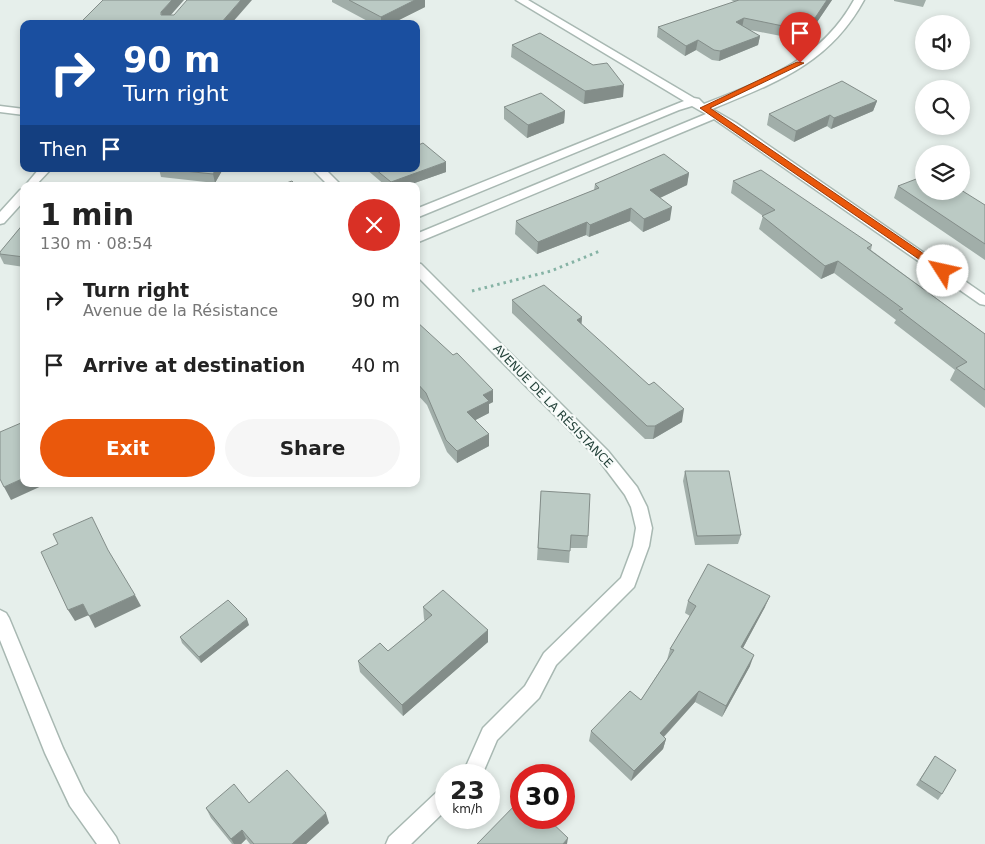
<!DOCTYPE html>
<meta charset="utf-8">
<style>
:root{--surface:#fff;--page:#f6f6f6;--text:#222;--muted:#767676;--accent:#ea580c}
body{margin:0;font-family:"DejaVu Sans",sans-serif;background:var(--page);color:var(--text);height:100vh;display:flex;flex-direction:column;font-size:19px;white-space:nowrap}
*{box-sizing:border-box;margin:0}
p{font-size:16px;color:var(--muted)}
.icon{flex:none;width:28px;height:28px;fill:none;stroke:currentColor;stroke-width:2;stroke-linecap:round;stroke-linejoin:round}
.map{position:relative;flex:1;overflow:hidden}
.sheet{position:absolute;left:20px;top:182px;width:400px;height:305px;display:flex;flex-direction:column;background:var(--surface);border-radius:10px;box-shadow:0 2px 8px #0003}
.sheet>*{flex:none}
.hud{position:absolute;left:20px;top:20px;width:400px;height:152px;border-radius:10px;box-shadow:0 2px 8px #0003;background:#1a4fa0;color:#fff;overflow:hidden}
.controls{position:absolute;left:915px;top:15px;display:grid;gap:10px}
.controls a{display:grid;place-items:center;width:55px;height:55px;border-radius:50%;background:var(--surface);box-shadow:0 2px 8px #0003;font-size:25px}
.speed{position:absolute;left:435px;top:764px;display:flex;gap:10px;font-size:25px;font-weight:700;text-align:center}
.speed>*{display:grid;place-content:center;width:65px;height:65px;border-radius:50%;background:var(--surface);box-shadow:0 2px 8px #0003;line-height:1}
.speed small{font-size:12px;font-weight:400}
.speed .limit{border:8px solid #d22;background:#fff;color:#111}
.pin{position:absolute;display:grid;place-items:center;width:42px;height:42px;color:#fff;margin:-51px -21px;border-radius:50% 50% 50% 0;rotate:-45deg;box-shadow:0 0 5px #0007}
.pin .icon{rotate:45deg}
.me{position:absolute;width:55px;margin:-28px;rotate:305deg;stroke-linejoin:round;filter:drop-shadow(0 0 4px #0008)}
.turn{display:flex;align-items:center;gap:18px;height:105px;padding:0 20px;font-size:22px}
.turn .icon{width:65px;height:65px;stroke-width:2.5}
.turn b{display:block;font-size:35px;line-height:42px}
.then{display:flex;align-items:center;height:48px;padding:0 20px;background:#0003;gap:10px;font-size:19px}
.round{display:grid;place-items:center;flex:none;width:52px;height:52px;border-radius:26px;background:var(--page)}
.overview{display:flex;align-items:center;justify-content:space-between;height:85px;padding:0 20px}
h1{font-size:30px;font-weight:600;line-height:38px}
.primary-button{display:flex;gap:10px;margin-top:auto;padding:10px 20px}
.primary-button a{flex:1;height:58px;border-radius:30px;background:var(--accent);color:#fff;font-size:20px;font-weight:600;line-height:58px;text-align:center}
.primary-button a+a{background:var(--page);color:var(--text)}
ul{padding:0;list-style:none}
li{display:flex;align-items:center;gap:15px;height:65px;padding:0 20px}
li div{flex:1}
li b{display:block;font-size:19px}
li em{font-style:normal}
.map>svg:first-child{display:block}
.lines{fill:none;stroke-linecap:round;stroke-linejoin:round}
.minor-casing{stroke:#a8b8b2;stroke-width:3}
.path{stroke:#86b3a5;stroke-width:3;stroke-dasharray:2.5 4;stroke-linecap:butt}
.minor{fill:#fff;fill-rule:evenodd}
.wall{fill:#a1aea9}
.shaded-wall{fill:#838d89}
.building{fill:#bbcac4;stroke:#838d89}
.route{fill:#ea580c;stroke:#983908}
.labels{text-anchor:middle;stroke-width:4.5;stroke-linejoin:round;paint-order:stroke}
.street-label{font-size:12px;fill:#24423a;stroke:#f7fbf9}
</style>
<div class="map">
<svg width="985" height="844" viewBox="0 0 985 844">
<rect width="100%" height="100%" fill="#e6efeb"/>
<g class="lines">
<defs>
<path id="minor" d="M516,0H528L694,98L699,99L704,104C765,80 821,60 854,0H864C829,64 777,82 712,109L736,123L985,295V305L980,304L714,119L416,243V234L706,114L692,106L679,110L416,218V209L684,101Z
M0,106L24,109V115L0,112Z
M39,169H51L35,186L24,187Z
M312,169H325L342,186H329Z
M24,189V201L4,223L0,224V212L20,190Z
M416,263L421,264L608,451L637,487L647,507L652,528L649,546L634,587L556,665L539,698L497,740L482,775H460L467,764L483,728L525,686L544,653L621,578L633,546L636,528L631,507L625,495L598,459L416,275Z
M0,610L6,613L9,618L63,748L84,792L116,837L119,844H97L70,806L45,753L0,640Z
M446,787V810L411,844H386L389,837L439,790Z"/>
</defs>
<use href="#minor" class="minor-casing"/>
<path class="path" d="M472,291L551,271L600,251"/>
<use href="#minor" class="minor"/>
</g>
<path class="wall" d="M332,0H425V7L391,24H373L332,2Z
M731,0H832L813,28L806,27L781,36L750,30L760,36L758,45L719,61L712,60L696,50L685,56L657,37L658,27L735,2Z
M894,0H926L923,7L894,1Z
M512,45L593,65L623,97L584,104L511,57Z
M877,101L873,111L831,129L827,126L794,142L767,125L769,114Z
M504,107L565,111L564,123L527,138L504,119Z
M156,169H223L215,183L161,177L159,169Z
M366,169H416L446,172L406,186H386Z
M689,173L687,185L660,198L670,220L643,232L630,221L589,237L586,235L537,254L515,234L516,221L594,190L595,184Z
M733,181L872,245L871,250L985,334V408L950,380L955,370L894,323L896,320L834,273L821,279L759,229L763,216L731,193Z
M898,186L985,205V260L894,198Z
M24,223V267L4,264L0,256V252Z
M512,300L582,317L581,324L682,422L653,439H645L512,313Z
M416,309L417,310L418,322H417L493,402L489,404V413L475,420L489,434V446L457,463L447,452L427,405L416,393Z
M685,471L741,535L738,544L695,545L683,481Z
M541,491L588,536L587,548H570L569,563L537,560Z
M688,601L765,607L743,648L750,666L722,717L695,702L664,737L666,739L663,749L631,781L589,741L591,731L641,700L667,660L670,649L690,616L685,613Z
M423,607L488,630V642L403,716L360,672L358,661L388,651L425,621L424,619Z
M249,625L201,663L182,643L180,637Z
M935,756L942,794L938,800L916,785Z
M249,803L329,823L306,844H250L246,839L241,844H232L211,818L206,808Z"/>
<path class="shaded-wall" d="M172,0H184L163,24L161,12Z
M241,0H252L231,24H220Z
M415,0H425V7L391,24H381V17Z
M827,0H832L813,28L815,18Z
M808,17L806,27L781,36L783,26Z
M744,18L742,28L736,22Z
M760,36L758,45L719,61L720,51Z
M698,40L696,50L685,56L686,46Z
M624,85L623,97L584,104L585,91Z
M877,101L873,111L831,129L834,118Z
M565,111L564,123L527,138L528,125Z
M830,115L827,126L794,142L796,131Z
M446,162V172L406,186H391V182Z
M216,169H223L215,183L213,174Z
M689,173L687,185L649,203L650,190Z
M672,207L670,220L643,232L644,219Z
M631,208L630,221L589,237L590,225Z
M587,222L586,235L537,254L538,242Z
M838,261L834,273L821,279L825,266Z
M416,310H417L418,322L416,323Z
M582,317L581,330L577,320Z
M493,390V402L489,404V413L468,424L467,412L483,395Z
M684,409L682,422L653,439L655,426Z
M489,434V446L457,463V451Z
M24,478V484H46L11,500L4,487Z
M135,595L141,606L95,628L89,616Z
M770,596L765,607L737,659L741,647Z
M83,604L89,615L75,621L68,610Z
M247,619L249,625L201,663L199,657Z
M488,630V642L403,716L402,705Z
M754,655L750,666L722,717L726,706Z
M699,691L695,702L657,744L660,733Z
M666,739L663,749L631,781L634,771Z
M326,813L329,823L306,844H292Z
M242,830L246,839L241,844H234L231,839Z
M568,838L567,844H563Z"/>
<path class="building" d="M103,0H172L161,12V15H174L187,0H241L220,24H79Z
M349,0H415L381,17Z
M739,0H827L815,18L808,17L783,26L744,18L736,22L760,36L720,51L714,50L698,40L686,46L658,27Z
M540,33L593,65L607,63L624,85L585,91L512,45Z
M842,81L877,101L834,118L830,115L796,131L769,114Z
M541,93L565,111L528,125L504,107Z
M423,143L446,162L391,182L375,169H416V146Z
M664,154L689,173L650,190L672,207L644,219L631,208L590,225L587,222L538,242L516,221L599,188L595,184Z
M165,169H216L213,174Z
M761,170L872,245L867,248L985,334V390L956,368L967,362L899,310L903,309L838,261L825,266L762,216L775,210L733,181Z
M924,176V191H961V190L985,205V244L898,186Z
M292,181L297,186H278Z
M24,223V257L0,254V252Z
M544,285L582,317L577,320L649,385L654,382L684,409L655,426H647L512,300Z
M416,321L453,355L457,353L493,390L483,395L489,401L467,412L489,434L457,451L446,440L426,393L416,382Z
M21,423L24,428V478L4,487L0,479V432Z
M685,471H729L741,535L697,536Z
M541,491L590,494L588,536L571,535L570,551L538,548Z
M92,517L108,550L135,595L89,616L83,604L68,610L41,552L58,544L53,534Z
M708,564L770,596L741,647L754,655L726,706L699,691L660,733L666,739L634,771L591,731L630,691L641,700L674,650L670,649L696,606L688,601Z
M443,590L488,630L402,705L358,661L380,643L388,651L432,615L423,607Z
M228,600L247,619L199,657L180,637Z
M935,756L956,770L942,794L920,780Z
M287,770L326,813L292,844H254L242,830L231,839L206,808L234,784L249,803Z
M521,799V818H547L568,838L563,844H477Z"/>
<path class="route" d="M797,62L804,63L710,108L946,269V273H939L700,108Z"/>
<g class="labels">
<g class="street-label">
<text transform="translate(553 406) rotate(46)" y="4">AVENUE DE LA RÉSISTANCE</text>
</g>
</g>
</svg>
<div class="controls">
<a><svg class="icon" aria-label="sound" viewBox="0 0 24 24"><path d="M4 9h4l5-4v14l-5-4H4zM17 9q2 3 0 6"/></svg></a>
<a><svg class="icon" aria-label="search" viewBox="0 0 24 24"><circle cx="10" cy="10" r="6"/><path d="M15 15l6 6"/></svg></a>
<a><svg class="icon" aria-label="layers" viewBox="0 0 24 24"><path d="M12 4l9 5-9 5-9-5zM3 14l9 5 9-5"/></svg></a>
</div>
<div class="speed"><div>23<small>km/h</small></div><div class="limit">30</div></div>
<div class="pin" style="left:800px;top:63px;background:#d93025"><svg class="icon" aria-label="arrive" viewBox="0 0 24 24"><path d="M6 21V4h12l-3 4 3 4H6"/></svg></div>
<svg class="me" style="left:943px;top:271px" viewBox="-20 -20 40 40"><circle r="19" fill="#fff"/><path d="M0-13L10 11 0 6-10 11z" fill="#ea580c"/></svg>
<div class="hud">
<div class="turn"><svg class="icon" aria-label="right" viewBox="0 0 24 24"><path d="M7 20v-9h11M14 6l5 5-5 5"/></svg><div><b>90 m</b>Turn right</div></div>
<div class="then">Then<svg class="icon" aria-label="arrive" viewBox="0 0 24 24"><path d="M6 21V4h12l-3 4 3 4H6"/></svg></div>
</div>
<section class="sheet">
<div class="overview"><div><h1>1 min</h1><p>130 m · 08:54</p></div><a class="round" style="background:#d93025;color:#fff"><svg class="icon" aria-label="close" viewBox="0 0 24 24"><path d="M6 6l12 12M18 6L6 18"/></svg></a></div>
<ul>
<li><svg class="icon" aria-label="right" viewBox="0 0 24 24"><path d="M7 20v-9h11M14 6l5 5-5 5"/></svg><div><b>Turn right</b><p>Avenue de la Résistance</p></div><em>90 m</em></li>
<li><svg class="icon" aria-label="arrive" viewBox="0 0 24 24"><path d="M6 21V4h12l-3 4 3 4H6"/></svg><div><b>Arrive at destination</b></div><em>40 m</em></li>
</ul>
<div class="primary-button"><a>Exit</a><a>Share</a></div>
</section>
</div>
